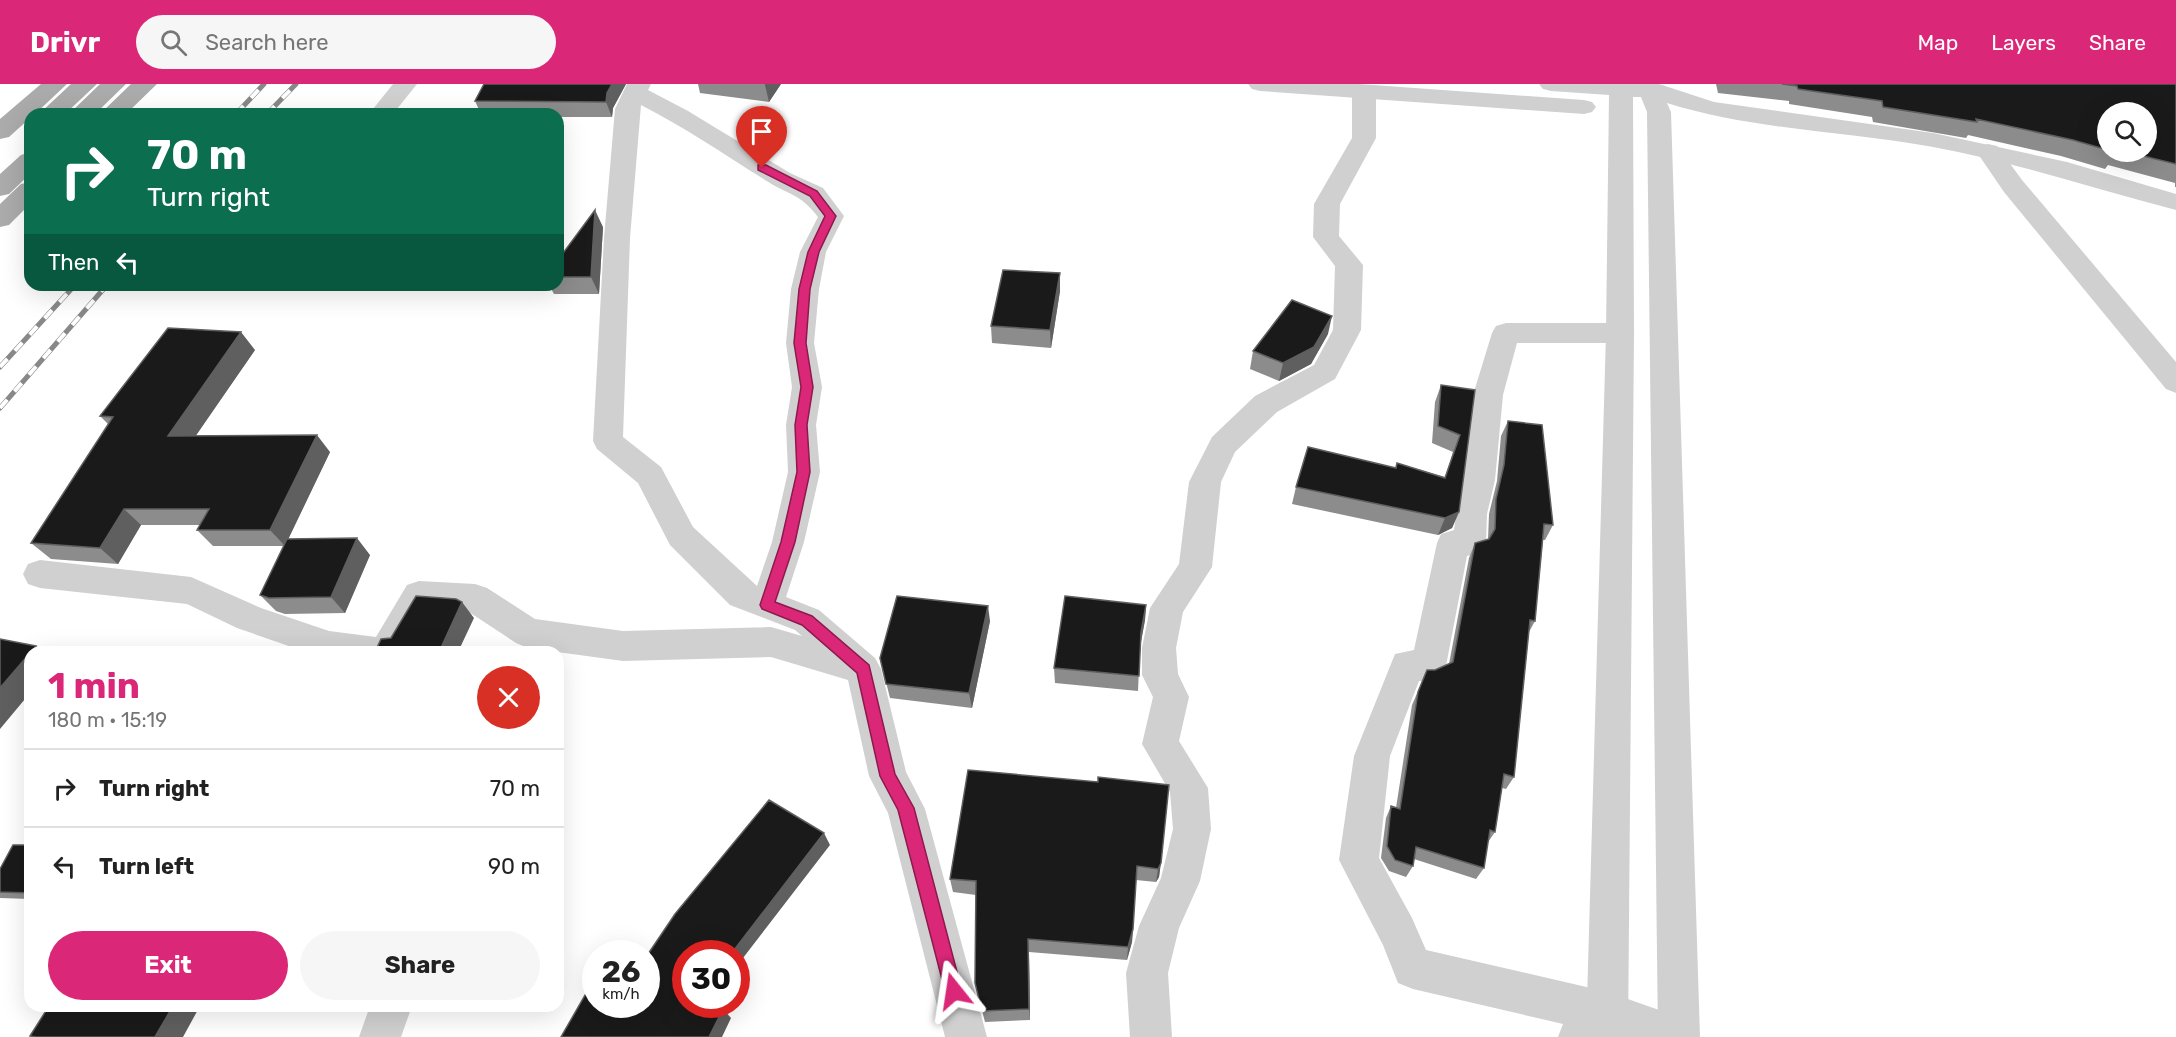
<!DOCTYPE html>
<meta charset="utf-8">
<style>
:root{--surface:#fff;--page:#f6f6f6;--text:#222;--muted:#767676;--line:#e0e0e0;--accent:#db2777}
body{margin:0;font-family:Rubik,sans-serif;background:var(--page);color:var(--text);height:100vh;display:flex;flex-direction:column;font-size:22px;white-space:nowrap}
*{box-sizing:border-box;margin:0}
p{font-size:20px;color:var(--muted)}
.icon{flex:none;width:33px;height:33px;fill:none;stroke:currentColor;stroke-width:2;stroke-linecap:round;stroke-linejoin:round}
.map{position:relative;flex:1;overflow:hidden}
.details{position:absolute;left:24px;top:562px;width:540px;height:366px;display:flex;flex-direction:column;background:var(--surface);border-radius:18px;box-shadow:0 6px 24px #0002}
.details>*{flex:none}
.hud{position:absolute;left:24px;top:24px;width:540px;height:183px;border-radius:18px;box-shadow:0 6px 24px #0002;background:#0b6e4f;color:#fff;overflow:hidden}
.buttons{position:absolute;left:2097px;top:18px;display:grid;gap:12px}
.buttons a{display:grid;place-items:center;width:60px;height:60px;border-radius:50%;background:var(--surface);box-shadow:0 6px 24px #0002;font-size:30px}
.speed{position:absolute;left:582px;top:856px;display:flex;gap:12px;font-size:30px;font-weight:700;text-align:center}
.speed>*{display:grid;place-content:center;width:78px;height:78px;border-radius:50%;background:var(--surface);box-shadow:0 6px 24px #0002;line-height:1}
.speed small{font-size:15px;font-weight:400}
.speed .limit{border:9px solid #d22;background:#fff;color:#111}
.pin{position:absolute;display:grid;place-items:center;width:51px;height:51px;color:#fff;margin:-62px -26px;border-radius:50% 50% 50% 0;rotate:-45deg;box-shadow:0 0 6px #0007}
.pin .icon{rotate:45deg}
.me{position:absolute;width:66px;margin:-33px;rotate:345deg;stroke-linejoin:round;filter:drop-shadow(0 0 4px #0008)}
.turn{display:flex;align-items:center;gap:21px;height:126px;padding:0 24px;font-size:27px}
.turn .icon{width:78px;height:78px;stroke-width:2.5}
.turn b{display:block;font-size:42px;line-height:51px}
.then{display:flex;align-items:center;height:57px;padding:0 24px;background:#0003;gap:12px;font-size:22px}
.round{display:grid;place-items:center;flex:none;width:63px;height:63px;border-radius:32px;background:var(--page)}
.headline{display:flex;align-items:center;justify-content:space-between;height:102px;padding:0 24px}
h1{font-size:36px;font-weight:700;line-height:45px;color:var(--accent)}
.cta{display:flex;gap:12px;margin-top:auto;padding:12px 24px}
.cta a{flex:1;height:69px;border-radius:36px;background:var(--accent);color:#fff;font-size:24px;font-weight:700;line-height:69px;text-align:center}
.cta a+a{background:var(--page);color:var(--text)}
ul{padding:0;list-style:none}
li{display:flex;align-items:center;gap:18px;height:78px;padding:0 24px;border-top:2px solid var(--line)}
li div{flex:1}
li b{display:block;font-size:22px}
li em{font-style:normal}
header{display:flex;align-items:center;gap:36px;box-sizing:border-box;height:84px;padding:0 30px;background:var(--accent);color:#fff}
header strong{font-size:28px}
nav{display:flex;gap:33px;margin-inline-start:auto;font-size:21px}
.search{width:420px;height:54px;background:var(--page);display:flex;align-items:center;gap:15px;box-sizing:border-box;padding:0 21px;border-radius:33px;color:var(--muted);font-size:22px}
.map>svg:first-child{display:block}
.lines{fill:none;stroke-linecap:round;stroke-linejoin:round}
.minor{fill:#d0d0d0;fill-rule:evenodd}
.tertiary{fill:#d0d0d0;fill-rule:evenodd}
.primary{fill:#ababab;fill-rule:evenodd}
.rail-casing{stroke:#888;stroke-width:5}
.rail{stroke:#fff;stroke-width:4;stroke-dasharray:11;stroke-linecap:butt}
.wall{fill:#8c8c8c;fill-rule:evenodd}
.shaded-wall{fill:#5f5f5f}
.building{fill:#1a1a1a;stroke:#5f5f5f;stroke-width:1.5}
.route{fill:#db2777;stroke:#8e194d;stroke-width:1.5}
</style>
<header>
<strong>Drivr</strong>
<div class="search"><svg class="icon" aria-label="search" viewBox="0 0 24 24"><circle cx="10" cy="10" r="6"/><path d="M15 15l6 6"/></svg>Search here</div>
<nav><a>Map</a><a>Layers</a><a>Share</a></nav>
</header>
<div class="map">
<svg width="2176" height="953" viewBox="0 0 2176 953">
<rect width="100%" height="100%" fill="#fff"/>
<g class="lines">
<path class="minor" d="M393,0H417L393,30H369Z
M627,0H651L648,6L688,27L790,89L823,104L844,132L826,168L819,205L814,259L822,303L816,341L820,388L804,458L786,513L819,526L875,574L881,585L906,688L925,725L987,953H945L888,729L869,692L848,596L771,573L623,577L528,564L516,559L469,528L428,525L403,568H306L237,544L187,520L40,504L28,500L23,490L28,480L40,476L191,493L261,524L329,547L376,553L407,501L419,497L475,500L487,504L535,535L623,547L771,543L802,552L795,546L730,521L670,461L638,399L597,365L593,357L604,154L615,25ZM641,21C684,43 724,70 765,96C788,111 800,109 818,133L800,168L791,205L786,259L792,303L786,341L788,388L772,458L757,502L693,443L661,383L623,353L630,154Z
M1364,1L1372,3L1376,8V54L1340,120L1339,152L1363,181L1361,246L1335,295L1277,328L1235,368L1221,398L1212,483L1183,528L1176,564L1178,590L1189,613L1179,657L1208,704L1211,745L1200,797L1179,844L1168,889L1172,953H1130L1126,889L1139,842L1161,794L1173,745L1170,708L1142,660L1153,613L1142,591V564L1150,524L1179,480L1189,398L1212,353L1255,312L1314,281L1333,246L1335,182L1313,153L1314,120L1352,54V8L1356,3Z
M1988,60L1997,62L2022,96L2176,278V309L2166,305L2004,108L1976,67L1979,62Z
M1506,239H1620L1630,242L1634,249L1630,256L1620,259H1517L1503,311L1495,396L1487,430L1486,459L1482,468L1467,472L1446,582L1440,593L1428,597H1419L1390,672L1379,774L1412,834L1426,866L1608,908L1693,938L1699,953H1558L1563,940L1413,905L1398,899L1383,861L1339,776L1354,672L1395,570L1414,566L1437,459L1441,450L1454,446L1473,311L1492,249L1496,242Z
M370,922H412L401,953H359Z"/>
<path class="tertiary" d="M1248,0H1359L1584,16L1592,18L1596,23L1592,28L1584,30L1260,7L1252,5Z
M1539,0H1659L1714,18L1933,49L2067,78L2176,110V126C2095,105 2015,78 1933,63C1844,47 1753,46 1667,19L1671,28L1700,953H1658L1647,28L1641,13H1633L1634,249L1628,953H1586L1606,249L1609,11L1551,7L1543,5Z"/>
<path class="primary" d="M41,0H67L35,30H30V34L9,53L0,55V35Z
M71,0H97L65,30H39Z
M100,0H126L95,30H69Z
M131,0H157L126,30H100Z
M30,68V90L9,110L0,112V90L21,71Z
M30,98V120L9,141L0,143V120L21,100Z"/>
<defs>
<path id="rail" d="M236,30L264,0
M267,30L296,0
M0,283L75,201
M0,324L107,201"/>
</defs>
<use href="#rail" class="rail-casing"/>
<use href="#rail" class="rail"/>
</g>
<path class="wall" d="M484,0H626L613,24L612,33H558V30H481L475,17Z
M698,0H781L769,18L700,9Z
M1716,0H2176V103H2175V99L2108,81L2105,85L2061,72L1968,51L1966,54L1873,38L1872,33L1789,20V17L1718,9ZM2108,28L2146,68H2108Z
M603,143L599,210H554L549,201H558V176Z
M1060,189V207L1051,264L992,259L991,242Z
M1328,250L1311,280L1279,297L1250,285L1253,267Z
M255,266L195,352L330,368L288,455L370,471L345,529L285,530L276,527L260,511L284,462H213L197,446L200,441H141L118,480L51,475L31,459L108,340L100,332Z
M1441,301L1475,306L1459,428L1452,444L1438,451L1292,420L1296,403L1395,384L1397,379L1445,393L1453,368L1432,359L1435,318Z
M1508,337L1553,441L1545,456H1543L1535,537L1529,548L1514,693L1506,705L1502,704L1495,748L1488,758L1484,784L1476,795L1414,775L1413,782L1406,793L1389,787L1381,774L1386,734L1391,722L1396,724L1412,621L1427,586H1435L1449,580L1469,474L1475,459L1488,456L1489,430L1497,397L1501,352Z
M1146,521L1145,536L1140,561L1138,607L1055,599L1054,584Z
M990,537L972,624L890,614L880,574Z
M1098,698L1169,701L1159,793L1156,798L1136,796L1132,858L1127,876L1029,868L1030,936L985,938L975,899L976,811L953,808L950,795Z
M30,761V815L0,814V785Z"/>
<path class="shaded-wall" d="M612,0H626L613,24L612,33L606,18L607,9Z
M765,0H781L769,18L765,1Z
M595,126L603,143L599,210L591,193Z
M1060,189V207L1051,264L1050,246Z
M1332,232L1328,250L1311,280L1279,297L1283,279Z
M241,248L255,266L184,369L168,352Z
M317,351L330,368L285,462L270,446Z
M124,425L141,441L118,480L100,464Z
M1459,428L1452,444L1438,451L1445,434Z
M357,454L370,471L345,529L331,513Z
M462,518L474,534L458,568H439Z
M1146,521L1145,536L1140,564L1141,548Z
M988,522L990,537L972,624L969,609Z
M36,562L46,568H31Z
M30,569V609L0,645V604Z
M824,749L830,761L736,883V870H731Z
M1161,779L1159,793L1156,798L1158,785Z
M1133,845L1132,858L1127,876L1128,863Z
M1028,855L1029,868L1030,936L1029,925Z
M173,922H200L183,953H155Z
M723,925L731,934L722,953H709Z"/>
<path class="building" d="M484,0H612L607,9L606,18L475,17Z
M1782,0H2176V80L2127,68H2146V28H2108V66L2073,56L1976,35L1977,38L1883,23L1882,17L1798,5L1797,2Z
M595,126L591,193H558V176Z
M1003,186L1060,189L1050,246L991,242Z
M1292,216L1332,232L1314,263L1283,279L1253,267Z
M168,244L241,248L168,352L317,351L270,446H197L209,425H124L100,464L31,459L113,333L100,332Z
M1441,301L1475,306L1459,428L1445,434L1296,403L1308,363L1396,384L1397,379L1445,394L1460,351L1438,342Z
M1508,337L1542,341L1553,441L1544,440L1535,537L1530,536L1514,693L1504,690L1495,748L1490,746L1484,784L1416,763L1413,782L1395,776L1387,762L1391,722L1400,725L1418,608L1427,586H1435L1453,578L1475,459L1489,455L1495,445L1496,415L1504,381Z
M357,454L331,513L269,514L260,511L287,455Z
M416,512L456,515L462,518L439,568H375L381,555L391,554Z
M897,512L988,522L969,609L886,600L880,574Z
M1065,512L1146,521L1141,548L1139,592L1054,584Z
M0,555L36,562L0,604Z
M968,686L1098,698V693L1169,701L1161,779L1158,785L1137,782L1133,845L1128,863L1028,855L1029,925L982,927L975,899L976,797L950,795Z
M769,716L824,749L731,870H686V921H712L723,925L709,953H561L596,892V921H646V873L675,830Z
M13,761H30V809L0,808V785Z
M49,922H173L155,953H36L30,952Z"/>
<path class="route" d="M758,81H766L817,107L836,132L819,168L810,205L806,259L813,303L807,341L810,388L795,458L775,518L812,532L869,581L895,690L914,724L962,907L960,913L954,916L948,913L945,907L898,726L880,692L857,589L802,541L762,525L760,521L781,458L797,388L795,341L801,303L794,259L799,205L808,168L825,132L810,112L758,86Z"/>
</svg>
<div class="buttons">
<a><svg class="icon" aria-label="search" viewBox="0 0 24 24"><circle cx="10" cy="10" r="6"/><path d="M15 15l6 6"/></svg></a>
</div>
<div class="speed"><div>26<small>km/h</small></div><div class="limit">30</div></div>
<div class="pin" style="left:762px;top:84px;background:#d93025"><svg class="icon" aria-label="arrive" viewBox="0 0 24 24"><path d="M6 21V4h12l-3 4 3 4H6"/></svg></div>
<svg class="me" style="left:954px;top:907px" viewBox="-20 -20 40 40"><path d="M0-17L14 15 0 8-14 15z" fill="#db2777" stroke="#fff" stroke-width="4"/></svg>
<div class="hud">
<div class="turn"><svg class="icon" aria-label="right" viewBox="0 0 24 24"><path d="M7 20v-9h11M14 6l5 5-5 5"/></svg><div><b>70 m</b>Turn right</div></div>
<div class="then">Then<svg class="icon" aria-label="left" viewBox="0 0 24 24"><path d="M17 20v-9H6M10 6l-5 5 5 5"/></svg></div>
</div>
<section class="details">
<div class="headline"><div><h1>1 min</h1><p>180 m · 15:19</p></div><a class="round" style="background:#d93025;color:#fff"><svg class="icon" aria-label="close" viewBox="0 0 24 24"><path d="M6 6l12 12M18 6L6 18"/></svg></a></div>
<ul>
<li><svg class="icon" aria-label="right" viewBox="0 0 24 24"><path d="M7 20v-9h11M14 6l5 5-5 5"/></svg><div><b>Turn right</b></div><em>70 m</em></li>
<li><svg class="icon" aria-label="left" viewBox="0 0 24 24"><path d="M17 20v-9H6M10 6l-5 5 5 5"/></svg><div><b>Turn left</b></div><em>90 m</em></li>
</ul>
<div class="cta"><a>Exit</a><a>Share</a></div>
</section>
</div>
